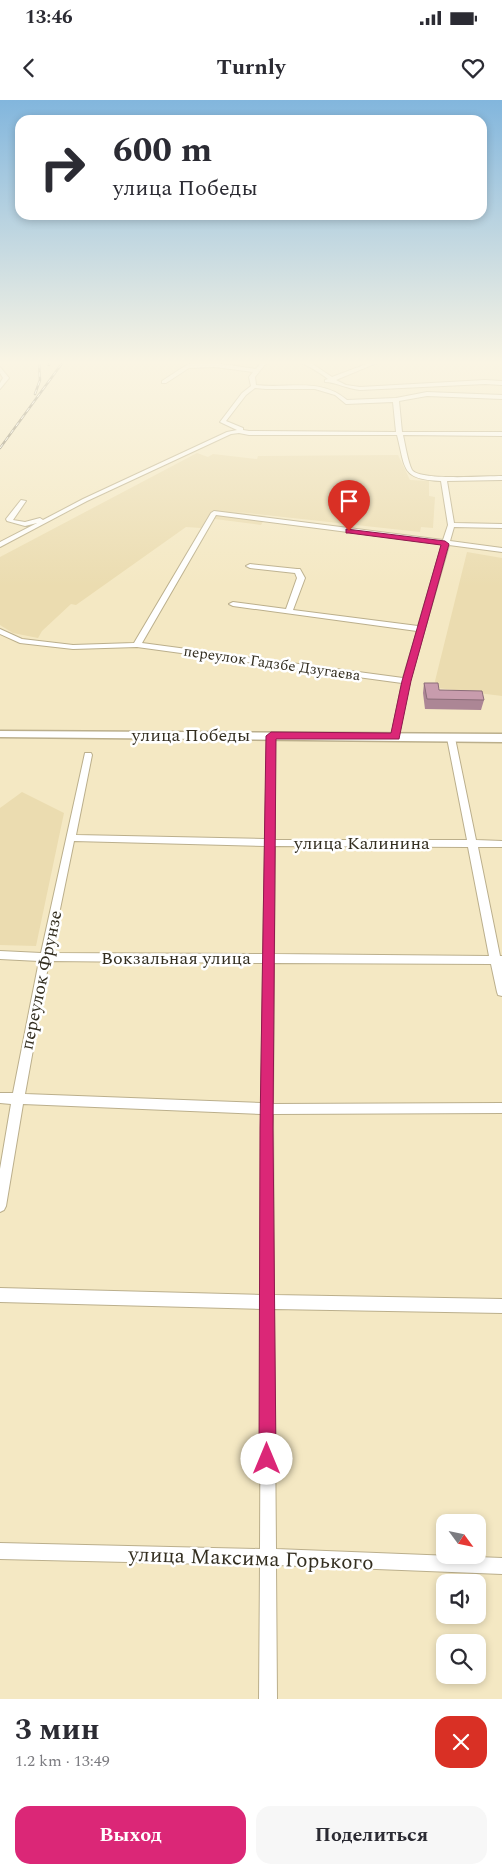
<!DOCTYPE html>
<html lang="ru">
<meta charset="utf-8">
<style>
:root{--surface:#fff;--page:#f7f7f7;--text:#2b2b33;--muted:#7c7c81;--accent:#db2777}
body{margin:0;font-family:Spectral,serif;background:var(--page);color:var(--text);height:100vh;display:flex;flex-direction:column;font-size:19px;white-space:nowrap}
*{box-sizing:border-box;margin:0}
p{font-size:16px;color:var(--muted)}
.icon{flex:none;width:28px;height:28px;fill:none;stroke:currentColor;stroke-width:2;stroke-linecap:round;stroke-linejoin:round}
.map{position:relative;height:1599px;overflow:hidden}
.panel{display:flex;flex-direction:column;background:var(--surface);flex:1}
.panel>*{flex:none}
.hud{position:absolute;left:15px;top:15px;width:472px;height:105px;border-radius:15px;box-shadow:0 2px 8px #0003;background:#fff;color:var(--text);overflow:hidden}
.needle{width:32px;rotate:123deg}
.tools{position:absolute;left:436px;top:1414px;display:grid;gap:10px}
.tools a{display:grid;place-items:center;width:50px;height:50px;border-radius:10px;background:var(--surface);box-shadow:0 2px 8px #0003;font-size:25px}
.pin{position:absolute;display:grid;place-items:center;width:42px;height:42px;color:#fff;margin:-51px -21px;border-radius:50% 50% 50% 0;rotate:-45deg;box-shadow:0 0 5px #0007}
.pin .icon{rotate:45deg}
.me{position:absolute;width:55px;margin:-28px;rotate:0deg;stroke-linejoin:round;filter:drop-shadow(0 0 4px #0008)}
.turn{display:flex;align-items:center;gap:18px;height:105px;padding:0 15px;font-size:22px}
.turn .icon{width:65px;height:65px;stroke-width:2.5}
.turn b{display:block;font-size:35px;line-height:42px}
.round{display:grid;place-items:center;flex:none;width:52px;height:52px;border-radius:15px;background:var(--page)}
.overview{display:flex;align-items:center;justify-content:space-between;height:85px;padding:0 15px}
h1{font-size:30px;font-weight:700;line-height:38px}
.primary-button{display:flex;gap:10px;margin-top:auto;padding:10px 15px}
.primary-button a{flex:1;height:58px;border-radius:15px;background:var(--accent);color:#fff;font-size:20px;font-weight:700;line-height:58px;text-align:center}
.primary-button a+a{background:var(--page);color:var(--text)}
.status{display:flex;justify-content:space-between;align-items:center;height:35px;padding:0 25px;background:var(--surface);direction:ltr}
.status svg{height:14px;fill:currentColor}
header{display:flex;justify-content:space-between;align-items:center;height:65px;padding:0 15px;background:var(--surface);font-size:22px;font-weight:700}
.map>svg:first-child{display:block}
.built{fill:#ebdcb0}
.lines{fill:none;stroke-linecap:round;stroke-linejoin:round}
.minor-casing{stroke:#bbaf8c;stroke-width:2}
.major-casing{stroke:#bbaf8c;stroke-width:3}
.minor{fill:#fff;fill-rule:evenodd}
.major{fill:#fff;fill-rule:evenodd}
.rail-casing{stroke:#766e58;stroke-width:2.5}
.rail{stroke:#fff;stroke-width:1;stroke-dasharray:4.5;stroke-linecap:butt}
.wall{fill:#ac8695}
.building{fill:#c89cad;stroke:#8c6d79}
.route{fill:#db2777;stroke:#8e194d}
.labels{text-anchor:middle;stroke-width:5;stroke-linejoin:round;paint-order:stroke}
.far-street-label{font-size:15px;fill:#332e20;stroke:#fff}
.street-label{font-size:18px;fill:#332e20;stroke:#fff}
.near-street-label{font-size:21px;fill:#332e20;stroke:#fff}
</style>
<div class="status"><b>13:46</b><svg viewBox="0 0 49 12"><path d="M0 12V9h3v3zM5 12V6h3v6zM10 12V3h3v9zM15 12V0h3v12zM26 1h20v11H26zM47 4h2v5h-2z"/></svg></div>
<header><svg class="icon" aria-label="back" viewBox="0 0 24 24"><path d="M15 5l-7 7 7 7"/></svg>Turnly<svg class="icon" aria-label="heart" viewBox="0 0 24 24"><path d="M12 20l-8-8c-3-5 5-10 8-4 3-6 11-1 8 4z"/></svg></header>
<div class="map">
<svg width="502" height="1599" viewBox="0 0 502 1599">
<rect width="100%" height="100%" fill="#f4e8c3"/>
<path class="built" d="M197,353L208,357L213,354L257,359L258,356L398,355L410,380L429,381V396L435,397L433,428L421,427L420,432L228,411L266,416L261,425L207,418L201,428L186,427L76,505L71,504L42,531L38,538L13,533L0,525V457Z
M467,452L502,458V596L438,588L435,581Z
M22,692L64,713L36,846L0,845V708Z"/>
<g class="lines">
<defs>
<path id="minor" d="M262,262H267L255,277L256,285C289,289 320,277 347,300L396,298L427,292L502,295V299L427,296L399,301L402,332H502V336L403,335C405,344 408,363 412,370C420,381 487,376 502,376V380L447,381L454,423L502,424V428L454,427L450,441L502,448V452L449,445L410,581L398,639L395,640L391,637L402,583L137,547L73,549L20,543L0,534V529L22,539L73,545L134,543L211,413L214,411L443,440L448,425L441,381C401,379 406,370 397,335H249L239,333L231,334L87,401L0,447V442L37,423L25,426L7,421L6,419L21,400L26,401L13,420L25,422L40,418L43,420L83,399L227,332L237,330L220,322L242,293L251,286L249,277L253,272L215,267L189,268L166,283H162V281L188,264L215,263L256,269ZM255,288L266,289H315L335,295L346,304L393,302L396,332L249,331L243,330V328L226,321L246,295ZM216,415L442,444L418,526L293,510L305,478L300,469H297L250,464L246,466L250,468L295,473L297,478L286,509L233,502L229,504L233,506L417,531L403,578L142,543Z
M300,262L311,263L332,277L372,262H379L336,280L346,285L360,287L485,280L502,281V285L485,284L360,290C348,289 335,282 325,282V280L328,279C319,272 310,267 300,262Z
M0,267L9,278L0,289V283L3,278L0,273Z
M271,633L275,636V740H467L447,638L451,635L455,638L476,740L502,741V747H478L500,856H502V896L498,895L497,892L491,864L274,863L273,1004L502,1003V1013L273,1014L274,1195L502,1199V1213L274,1209L276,1449L502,1458V1474L276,1465L277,1599H259L260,1465L0,1459V1443L260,1449L261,1209L0,1202V1188L261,1195V1014L23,1004L6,1106L4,1110L0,1112V1069L11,1004L0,1003V993H13L39,861L0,859V851L41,853L85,653H91L92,655L76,735L265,739L267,636ZM74,741L265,746L263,854L51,853ZM275,746L468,747L489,856L274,854ZM49,861L263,863L261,1003L25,994Z"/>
<path id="major" d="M0,631L502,634V642L0,637Z"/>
</defs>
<use href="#minor" class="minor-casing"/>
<use href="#major" class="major-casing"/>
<use href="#minor" class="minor"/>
<use href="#major" class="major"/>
<defs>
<path id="rail" d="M49,265L50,262
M35,294L40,280L39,262
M0,348L63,262"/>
</defs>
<use href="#rail" class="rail-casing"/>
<use href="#rail" class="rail"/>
</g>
<path class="wall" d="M424,583L439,590L484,600L481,610L425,609L423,593Z"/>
<path class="building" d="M424,583H438L439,590L482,591L484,600L427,599Z"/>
<linearGradient id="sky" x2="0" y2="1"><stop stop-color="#82b6dd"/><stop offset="0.54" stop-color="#faf5e4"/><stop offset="1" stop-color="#faf5e4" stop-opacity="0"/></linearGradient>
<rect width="502" height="486" fill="url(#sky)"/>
<path class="route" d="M346,429L445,441L449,444L411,581L399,639H276L273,1028L276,1359L273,1365L267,1368L261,1365L259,1359L260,1028L266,636L271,632L391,633L402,581L441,445L349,433H346Z"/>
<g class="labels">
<g class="far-street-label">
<text transform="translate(272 563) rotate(8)" y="5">переулок Гадзбе Дзугаева</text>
</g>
<g class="street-label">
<text x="191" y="641">улица Победы</text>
<text x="362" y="749">улица Калинина</text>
<text x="176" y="864">Вокзальная улица</text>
<text transform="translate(41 880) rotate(-78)" y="6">переулок Фрунзе</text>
</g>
<g class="near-street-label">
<text transform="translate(251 1458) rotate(2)" y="7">улица Максима Горького</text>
</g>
</g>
</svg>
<div class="tools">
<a><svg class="needle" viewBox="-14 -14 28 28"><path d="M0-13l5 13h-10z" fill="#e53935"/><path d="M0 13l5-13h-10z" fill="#7c7c81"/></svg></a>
<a><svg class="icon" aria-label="sound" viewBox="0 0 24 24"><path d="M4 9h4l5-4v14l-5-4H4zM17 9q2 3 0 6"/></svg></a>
<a><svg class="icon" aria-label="search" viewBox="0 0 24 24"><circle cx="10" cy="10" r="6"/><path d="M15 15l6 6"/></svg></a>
</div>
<div class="pin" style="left:349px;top:431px;background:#d93025"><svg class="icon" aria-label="arrive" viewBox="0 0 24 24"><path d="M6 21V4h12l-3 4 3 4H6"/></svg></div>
<svg class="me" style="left:267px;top:1359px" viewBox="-20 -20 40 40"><circle r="19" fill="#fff"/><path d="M0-13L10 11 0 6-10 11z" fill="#db2777"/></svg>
<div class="hud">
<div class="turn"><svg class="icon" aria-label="right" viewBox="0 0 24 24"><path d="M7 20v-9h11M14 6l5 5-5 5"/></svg><div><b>600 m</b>улица Победы</div></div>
</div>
</div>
<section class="panel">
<div class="overview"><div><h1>3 мин</h1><p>1.2 km · 13:49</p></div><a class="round" style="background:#d93025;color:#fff"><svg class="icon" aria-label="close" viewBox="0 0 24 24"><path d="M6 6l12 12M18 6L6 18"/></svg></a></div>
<div class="primary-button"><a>Выход</a><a>Поделиться</a></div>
</section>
